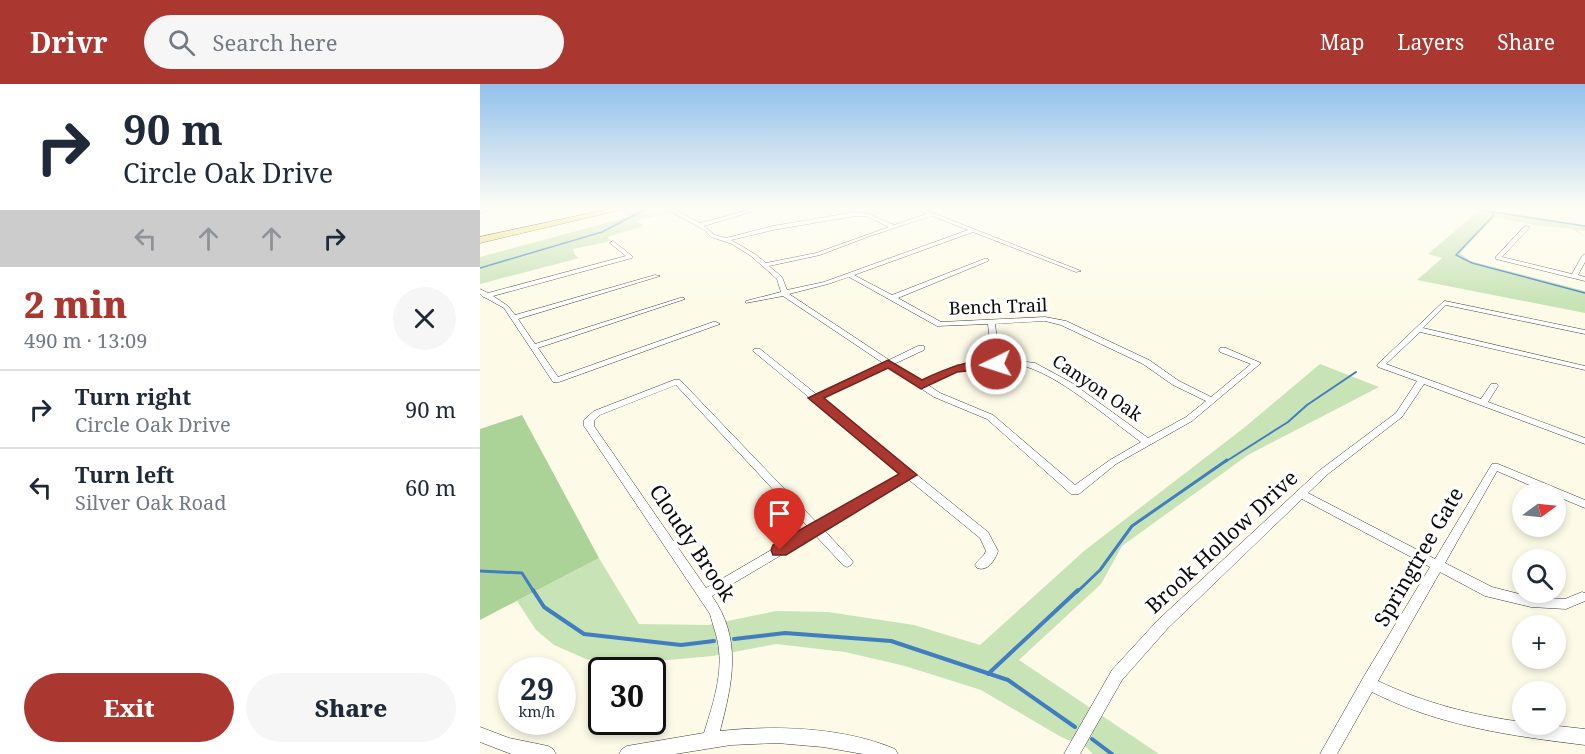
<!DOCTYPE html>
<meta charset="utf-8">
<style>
:root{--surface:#fff;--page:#f6f6f7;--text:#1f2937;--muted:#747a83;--line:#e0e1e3;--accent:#ab3830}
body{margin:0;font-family:"Noto Serif",serif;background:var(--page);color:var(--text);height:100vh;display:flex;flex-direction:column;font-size:22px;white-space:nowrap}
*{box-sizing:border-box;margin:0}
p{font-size:20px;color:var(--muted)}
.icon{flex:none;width:33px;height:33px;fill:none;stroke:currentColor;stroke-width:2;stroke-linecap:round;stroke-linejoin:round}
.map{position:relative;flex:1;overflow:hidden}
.sheet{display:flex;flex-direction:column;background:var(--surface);width:480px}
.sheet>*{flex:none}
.banner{background:#fff;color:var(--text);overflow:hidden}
.needle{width:39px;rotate:75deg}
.tools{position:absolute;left:1032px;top:399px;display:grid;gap:12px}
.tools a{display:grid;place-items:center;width:54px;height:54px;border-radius:50%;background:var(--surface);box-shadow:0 3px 9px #0003;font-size:30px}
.speed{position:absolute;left:18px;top:573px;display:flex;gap:12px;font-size:30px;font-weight:700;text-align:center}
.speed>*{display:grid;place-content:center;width:78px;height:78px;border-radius:50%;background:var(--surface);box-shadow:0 3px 9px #0003;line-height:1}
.speed small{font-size:15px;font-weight:400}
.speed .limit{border:3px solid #111;border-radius:9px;background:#fff;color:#111}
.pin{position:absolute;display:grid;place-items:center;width:51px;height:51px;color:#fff;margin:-62px -26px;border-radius:50% 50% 50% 0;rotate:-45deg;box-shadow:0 0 6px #0007}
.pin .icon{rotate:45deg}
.me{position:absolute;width:66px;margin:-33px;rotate:266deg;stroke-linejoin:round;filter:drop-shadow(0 0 4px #0008)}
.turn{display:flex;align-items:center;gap:21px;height:126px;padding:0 24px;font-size:27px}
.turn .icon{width:78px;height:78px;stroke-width:2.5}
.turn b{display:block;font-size:42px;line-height:51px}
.lanes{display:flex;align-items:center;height:57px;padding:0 24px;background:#0003;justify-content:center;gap:30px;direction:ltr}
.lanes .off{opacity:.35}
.round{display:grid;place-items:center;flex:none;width:63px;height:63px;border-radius:32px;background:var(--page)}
.overview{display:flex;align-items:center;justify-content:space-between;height:102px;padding:0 24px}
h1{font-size:36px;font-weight:800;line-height:45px;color:var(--accent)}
.action{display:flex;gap:12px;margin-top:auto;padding:12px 24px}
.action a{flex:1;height:69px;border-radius:36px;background:var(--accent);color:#fff;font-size:24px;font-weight:800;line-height:69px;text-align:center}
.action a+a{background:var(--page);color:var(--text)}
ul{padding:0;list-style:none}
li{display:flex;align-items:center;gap:18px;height:78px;padding:0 24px;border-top:2px solid var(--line)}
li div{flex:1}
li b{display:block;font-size:22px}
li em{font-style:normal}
header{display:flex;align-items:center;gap:36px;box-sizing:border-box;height:84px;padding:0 30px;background:var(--accent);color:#fff}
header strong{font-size:28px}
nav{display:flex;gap:33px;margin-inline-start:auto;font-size:21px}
.search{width:420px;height:54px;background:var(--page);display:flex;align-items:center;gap:15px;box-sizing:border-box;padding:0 21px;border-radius:33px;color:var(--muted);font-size:22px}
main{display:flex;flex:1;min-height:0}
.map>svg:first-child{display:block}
.green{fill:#c8e3b6}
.forest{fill:#abd297}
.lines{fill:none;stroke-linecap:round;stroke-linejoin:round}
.stream-far3{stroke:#407ebf;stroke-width:1.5}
.stream-far2{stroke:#407ebf;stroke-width:2}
.stream-far1{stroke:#407ebf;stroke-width:3}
.stream{stroke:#407ebf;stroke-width:4}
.minor-casing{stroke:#3d3d3d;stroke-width:1}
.primary-casing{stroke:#1b1b1b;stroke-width:1}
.minor{fill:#fff;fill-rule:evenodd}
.primary{fill:#ebdb6a;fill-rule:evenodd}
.route{fill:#ab3830;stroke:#6f241f;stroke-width:1.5}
.labels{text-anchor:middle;stroke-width:6;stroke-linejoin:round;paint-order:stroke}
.street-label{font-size:18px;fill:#0a0a0a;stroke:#fff}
.near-street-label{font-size:21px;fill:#0a0a0a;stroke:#fff}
</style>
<header>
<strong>Drivr</strong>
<div class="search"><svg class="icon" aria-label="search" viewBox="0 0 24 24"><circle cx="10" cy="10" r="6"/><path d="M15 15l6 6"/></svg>Search here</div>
<nav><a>Map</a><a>Layers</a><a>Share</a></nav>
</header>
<main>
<section class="sheet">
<div class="banner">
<div class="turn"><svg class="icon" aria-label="right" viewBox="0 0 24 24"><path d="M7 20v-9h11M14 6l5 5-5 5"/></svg><div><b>90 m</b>Circle Oak Drive</div></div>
<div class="lanes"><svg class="icon off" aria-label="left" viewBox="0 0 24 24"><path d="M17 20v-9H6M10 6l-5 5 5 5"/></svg><svg class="icon off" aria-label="ahead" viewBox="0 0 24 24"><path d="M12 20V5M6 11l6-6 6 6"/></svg><svg class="icon off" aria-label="ahead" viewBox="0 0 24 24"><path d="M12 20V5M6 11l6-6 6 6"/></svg><svg class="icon" aria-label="right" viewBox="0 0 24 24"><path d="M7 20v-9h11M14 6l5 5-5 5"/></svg></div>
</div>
<div class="overview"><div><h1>2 min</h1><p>490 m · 13:09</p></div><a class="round"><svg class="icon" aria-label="close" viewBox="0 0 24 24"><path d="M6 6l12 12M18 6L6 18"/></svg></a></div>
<ul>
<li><svg class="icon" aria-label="right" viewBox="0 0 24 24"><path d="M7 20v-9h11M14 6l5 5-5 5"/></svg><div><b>Turn right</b><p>Circle Oak Drive</p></div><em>90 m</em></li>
<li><svg class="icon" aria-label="left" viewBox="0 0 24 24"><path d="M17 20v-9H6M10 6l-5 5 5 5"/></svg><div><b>Turn left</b><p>Silver Oak Road</p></div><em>60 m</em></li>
</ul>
<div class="action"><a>Exit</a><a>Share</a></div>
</section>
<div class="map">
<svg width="1105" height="670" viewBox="0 0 1105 670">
<rect width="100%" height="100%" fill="#fdfbe8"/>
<path class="green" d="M144,124H205L156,137L164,142L127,153L130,156L127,158L93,165L95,171L99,174L0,200V173L148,133L138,125Z
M1001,125L1105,141V147L1097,146L1105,153L1093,145L1053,141L1015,133L980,169L990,177L1105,207V229L937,196L962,174L948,170Z
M840,280L899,303L768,371L642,462L621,500L539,576L679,670H613L606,663L581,653L501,606L425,582L365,568L296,560L233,572L155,579L106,575L74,561L56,546L37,517L119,474L159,540L228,541L296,527L348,528L434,541L500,561L604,467L765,343Z"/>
<path class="forest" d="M42,331L119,474L0,536V345Z"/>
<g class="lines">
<path class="stream-far3" d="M987,124L1105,142
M1011,128L1014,131L976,171L992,179L1105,209
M0,184L122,148L168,124"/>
<path class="stream-far2" d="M745,378L808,338L827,321L876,288"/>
<path class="stream-far1" d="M0,487L42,489L54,508
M597,508L620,486L652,442L747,376"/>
<path class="stream" d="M53,506L64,523L104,550L201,561L234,557
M254,555L305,549L411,557L528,596L595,643
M508,590L598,506
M612,655L632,670"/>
<defs>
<path id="minor" d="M4,124H10L0,129V125Z
M185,124H191L220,139L277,124H284L224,142L235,151L246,154L293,142L375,128L389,130L414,141L447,130L434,124H440L601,187L596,188L493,148L374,191L412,211L504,175H508V177L418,214L461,238L565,233L586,237L669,276L699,297L731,313L771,280L740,268L739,266L740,264H746L781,279L712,337L636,380L599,410H591L507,335L454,313L408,283L341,314L508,448L518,467C515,476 508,488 497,484L495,481C498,475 504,473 506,467L500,454L429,396L344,446L371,475L373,478L371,481L367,483L363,481L335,451L232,512C263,556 252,600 240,647C295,641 363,643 415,665L418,670H383L343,663L297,659L251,661L195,670H139L142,665L147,662L224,649C232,623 242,594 239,566C238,554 233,542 230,530L104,342V336L114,327L194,296H200L337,439L422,390L273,267L274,265H280L336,310L403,279L303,212L266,219V217L301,208L297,195L271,172L252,160L231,153L224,146ZM375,132H386L409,143L336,169L286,179L275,170L251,156L293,146ZM452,132L488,146L344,198L307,206L302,193L289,182L340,171L390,152ZM369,193L457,242L508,240L512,278L477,281L442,297L414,280L444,266V262H438L409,276L309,210L348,200ZM565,237L581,241L663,280L693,301L726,317L706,333L668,354L592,299L555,279L539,277L520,278L515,240ZM539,281C575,287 630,336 661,358L630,376L595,401L513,331L460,309L448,301L482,285ZM196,301L329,444L226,504L114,342V337L120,331Z
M1045,142L1050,143L1022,173L1092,190L1102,172L1105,170V178L1098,191L1105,193V197L1016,175V173Z
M133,157L152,172V174L13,212L28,222L35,231L175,191L180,192L38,235L55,260L200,214H204L205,215L58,264L78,293L233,238H236L240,240L79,298H73L24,224L6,214L3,213L0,210V205L8,209L146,172L131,160L130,159Z
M965,217L1105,246V250L966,221L943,244L1105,282V286L940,248L906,280L1001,315L1011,300H1017L1018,302L1008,318L1105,354V360L944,300L922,333L848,390L828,409L955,475L1012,380H1018L1105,416V424L1076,412V410H1070L1017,387L965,479L1012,503L1051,513L1085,515L1102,508L1105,509V517L1086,525L1051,523L1005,512L960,488L898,597C944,619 992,631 1042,638V640H1060L1105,645V661C1031,652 959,642 892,608L857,670H840L883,594L950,483L822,415L688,544L642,596L600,670H584L632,586L678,536L840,386L916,329L937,297L898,283L897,281L963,218Z
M0,643L29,654L68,662L73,665L76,670H31L0,658Z"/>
<path id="primary" d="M134,124H148L0,159V153Z"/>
</defs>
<use href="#minor" class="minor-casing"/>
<use href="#primary" class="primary-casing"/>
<use href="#minor" class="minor"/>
<use href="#primary" class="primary"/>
</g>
<linearGradient id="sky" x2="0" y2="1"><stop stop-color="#92c0eb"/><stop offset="0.57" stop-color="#fefdf5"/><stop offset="1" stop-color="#fefdf5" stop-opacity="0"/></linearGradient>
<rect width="1105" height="218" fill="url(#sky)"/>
<path class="route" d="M408,276L442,296C458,288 506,267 522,280L516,284L477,288L441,305L408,284L344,314L437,391L306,471H293L291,466L293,461L419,390L328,314Z"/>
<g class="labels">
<g class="street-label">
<text transform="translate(518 223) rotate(-2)" y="6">Bench Trail</text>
<text transform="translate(617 304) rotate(34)" y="6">Canyon Oak</text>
</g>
<g class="near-street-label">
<text transform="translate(742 458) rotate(-43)" y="7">Brook Hollow Drive</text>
<text transform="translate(212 459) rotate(56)" y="7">Cloudy Brook</text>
<text transform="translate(939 473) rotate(-60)" y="7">Springtree Gate</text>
</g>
</g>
</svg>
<div class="tools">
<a><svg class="needle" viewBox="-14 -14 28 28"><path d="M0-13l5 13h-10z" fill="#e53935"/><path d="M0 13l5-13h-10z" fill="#747a83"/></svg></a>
<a><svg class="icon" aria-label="search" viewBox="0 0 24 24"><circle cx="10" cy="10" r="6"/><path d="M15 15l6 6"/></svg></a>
<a>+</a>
<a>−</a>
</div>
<div class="speed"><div>29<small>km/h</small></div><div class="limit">30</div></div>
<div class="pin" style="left:300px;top:466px;background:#d93025"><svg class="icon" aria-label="arrive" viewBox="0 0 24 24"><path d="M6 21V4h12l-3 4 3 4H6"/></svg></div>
<svg class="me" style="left:516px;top:280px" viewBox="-20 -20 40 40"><circle r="17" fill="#ab3830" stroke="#fff" stroke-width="3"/><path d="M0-11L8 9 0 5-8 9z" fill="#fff"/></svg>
</div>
</main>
